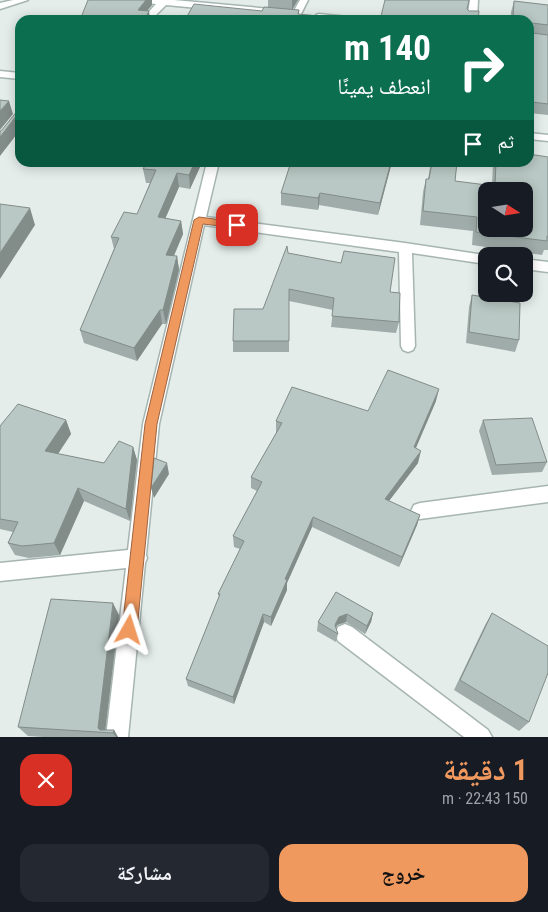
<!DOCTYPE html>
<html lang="ar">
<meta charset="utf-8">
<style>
:root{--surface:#171b24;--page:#242831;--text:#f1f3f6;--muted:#9ea1a6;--accent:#f0995f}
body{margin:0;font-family:"Roboto Condensed","Noto Naskh Arabic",sans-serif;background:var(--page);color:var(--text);direction:rtl;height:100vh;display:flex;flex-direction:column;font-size:19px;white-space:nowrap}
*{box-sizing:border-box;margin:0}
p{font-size:16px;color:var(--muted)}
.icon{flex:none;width:28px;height:28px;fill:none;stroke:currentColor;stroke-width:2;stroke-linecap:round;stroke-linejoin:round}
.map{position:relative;height:737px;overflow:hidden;direction:ltr}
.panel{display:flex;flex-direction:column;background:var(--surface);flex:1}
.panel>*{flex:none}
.guide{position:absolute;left:15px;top:15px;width:519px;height:152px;border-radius:15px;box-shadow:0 2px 12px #0003;direction:rtl;background:#0b6e4f;color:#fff;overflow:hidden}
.needle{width:32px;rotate:102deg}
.fabs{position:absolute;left:478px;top:182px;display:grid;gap:10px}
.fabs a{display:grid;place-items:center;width:55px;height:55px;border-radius:10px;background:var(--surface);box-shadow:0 2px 12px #0003;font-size:25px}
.pin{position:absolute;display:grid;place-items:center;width:42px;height:42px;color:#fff;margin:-21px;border-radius:10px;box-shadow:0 2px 8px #0006}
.me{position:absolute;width:55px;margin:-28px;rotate:6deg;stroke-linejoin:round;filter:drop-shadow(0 0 4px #0008)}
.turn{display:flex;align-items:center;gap:18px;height:105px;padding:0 20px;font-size:22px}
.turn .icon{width:65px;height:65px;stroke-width:2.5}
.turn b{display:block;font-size:35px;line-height:42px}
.then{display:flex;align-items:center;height:48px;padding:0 20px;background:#0003;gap:10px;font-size:19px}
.round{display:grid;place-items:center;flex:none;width:52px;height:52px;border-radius:15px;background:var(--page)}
.overview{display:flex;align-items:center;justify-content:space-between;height:85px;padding:0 20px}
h1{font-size:30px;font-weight:700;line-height:38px;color:var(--accent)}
.button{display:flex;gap:10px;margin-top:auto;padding:10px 20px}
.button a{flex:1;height:58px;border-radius:15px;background:var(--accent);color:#111;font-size:20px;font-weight:700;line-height:58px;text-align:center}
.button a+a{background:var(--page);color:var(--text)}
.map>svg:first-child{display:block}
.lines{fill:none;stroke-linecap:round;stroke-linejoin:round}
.minor-casing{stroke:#a6b5b2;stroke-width:3}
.minor{fill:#fff;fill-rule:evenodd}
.wall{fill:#9faca9}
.shaded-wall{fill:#828c89}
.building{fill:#b9c8c4;stroke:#828c89;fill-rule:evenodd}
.route{fill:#f0995f;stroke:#9c633e}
</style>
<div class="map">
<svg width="548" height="737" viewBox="0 0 548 737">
<rect width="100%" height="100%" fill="#e4edea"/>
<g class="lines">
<defs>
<path id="minor" d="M13,0H28L0,9V3Z
M142,0H174L282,10L287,13L282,16L166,5L151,20H141L156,4L146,3Z
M300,0H308L300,16H294L292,14Z
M470,0H478L477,20H467Z
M319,14L348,17L353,20L316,19V15Z
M0,71L20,73V79L0,77Z
M529,133L548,135V141L529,139Z
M207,162H219L206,217L405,243L491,256H486V264L412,253L415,346L413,350L408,352L403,350L401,346L399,252L204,225L159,424L146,555L147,558L145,563L128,737H106L126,568L0,581V563L128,550L143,424Z
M524,259L548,262V272L524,269Z
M548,486V502L420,519L414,517L411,511L414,505L420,503Z
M345,624L352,627L488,730L492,737H464L338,641L335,634L338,627Z"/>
</defs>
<use href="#minor" class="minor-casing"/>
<use href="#minor" class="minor"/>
</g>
<path class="wall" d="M268,0H298L292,10H299V14L262,11L268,7Z
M514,1L548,5V115L529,113V20H511V12Z
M152,5L147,11L150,20H80Z
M548,157V250H544L542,255L472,245L473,231L420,225L423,192L426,179H428L431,162H457L455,181L492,186L493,162H529Z
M147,162H200V167L190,189L179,187L165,218L181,221L183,234L174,256H177L179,270L166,324H162L137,361L84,343L80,330L114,249L111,237L137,214L150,183H146L143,169Z
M283,162H392L378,215L319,205L318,210L281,205V193L290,165L283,164Z
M288,253L390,292L399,322L396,333L331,327L333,310L289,301V352H233V341L263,309Z
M472,295L519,340L515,352L466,343L469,307Z
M436,401L416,448L418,463L389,501L420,515L417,525L399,567L312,527L287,583V590L271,626L264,622L234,704L188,686L186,679L219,597L218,594L240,549L234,547L233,536L257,491L251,488V477L276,433V421L368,411Z
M66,420L71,434L58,454L104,463L133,447L137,460L130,521L84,501L60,555L29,558L15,555L8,543L13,532L0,529V426Z
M483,420L547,462L542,472L492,475L479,431Z
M336,592L373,613L371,622L365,634L346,622L337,625L336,628L338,634L336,642L317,631L318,622Z
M492,613L529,722L519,731L454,690L485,625Z
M119,615L105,730H114L118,737H43L28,736L18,727Z"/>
<path class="shaded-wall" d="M146,0H152V5L140,19L138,10Z
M292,0H298L292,10Z
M149,11L150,20H145V19Z
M9,101L13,114L0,130V111Z
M20,111V130L0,156V137Z
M195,162H200V167L190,189L189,175Z
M391,162H392L378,215L380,203Z
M177,173L179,187L160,231L158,217Z
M320,193L319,205L318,210V198Z
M30,208L35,225L0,279V253Z
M181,221L183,234L168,269L166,255Z
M177,256L179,270L166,324L163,310Z
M160,310L162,324L137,361L134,348Z
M439,389L436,401L411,459L414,447Z
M66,420L71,434L51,464L45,451Z
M133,447L137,460L130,521L126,509Z
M421,451L418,463L382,510L385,499Z
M167,463L169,474L154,498L151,488Z
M78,488L84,501L60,555L54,543Z
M420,515L417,525L399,567L402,557Z
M313,517L312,527L287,583V590L271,626V617L285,579Z
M113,603L119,615L105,733L101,732L98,728Z
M373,613L371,622L365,634L367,626Z
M263,614L264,622L234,704L233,697Z
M347,614L346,622L337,625L334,632L335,625L339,617Z
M114,730L118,737H116L113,733Z"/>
<path class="building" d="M88,0H146L138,10L149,11L145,19L130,18L129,20H80Z
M385,0H469L467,9L469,11H479L478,20H380Z
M514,1L548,5V25L532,23L530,25V31L532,33L548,35V104L532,102L531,58H529V20H513Z
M194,4L262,11L264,7L299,10L298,14L340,18V20H185Z
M0,100L9,101L0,111Z
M18,102H20V111L0,137V131H1L18,110Z
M529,154L548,157V236H547V241L476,232L477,217L423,211L426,179H429L432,162H457L455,181L495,186L496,162H529ZM486,191H524V229H486Z
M147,162H195L189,175L177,173L158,217L181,221L166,255L177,256L163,310H160L134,348L80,330L119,238L111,237L124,212L137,214L156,170L143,169Z
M291,162H391L380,203L320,193L318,198L281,193Z
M0,204L30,208L0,253Z
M287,246L288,253L341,263L344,251L395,258L390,292L400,293L399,322L332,316L334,298L289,289V341H233L234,309H263Z
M472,295L520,303L519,340L469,332Z
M388,370L439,389L414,447L421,451L385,499L420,515L402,557L313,517L285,579L287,580L271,617L263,614L233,697L186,679L220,594H218L244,541L233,536L262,482L251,477L282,423L276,421L292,387L368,411Z
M18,404L66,420L45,451L104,463L119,441L133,447L126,509L78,488L54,543L22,546L8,543L18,522L0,519V426Z
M532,418L547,462L496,465L483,420Z
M154,458L167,463L151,488Z
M336,592L373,613L367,626L347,614L339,617L335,625L338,634L318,622Z
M51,599L113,603L98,728L100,730H114L113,733L18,727Z
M492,613L548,646V673L529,722L460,680Z"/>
<path class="route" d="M199,217L237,222L241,225L237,228L203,224L157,424L137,630L135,635L129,637L124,635L122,630L145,424L194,220Z"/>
</svg>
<div class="fabs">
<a><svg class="needle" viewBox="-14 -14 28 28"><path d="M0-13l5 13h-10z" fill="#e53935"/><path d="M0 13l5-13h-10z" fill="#9ea1a6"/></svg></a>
<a><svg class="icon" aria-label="search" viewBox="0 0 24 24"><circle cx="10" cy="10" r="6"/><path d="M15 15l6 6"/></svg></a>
</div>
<div class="pin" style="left:237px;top:225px;background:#d93025"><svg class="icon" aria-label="arrive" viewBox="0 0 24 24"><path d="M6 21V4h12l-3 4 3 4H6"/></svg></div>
<svg class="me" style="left:129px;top:630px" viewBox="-20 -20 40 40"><path d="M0-17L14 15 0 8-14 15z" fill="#f0995f" stroke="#fff" stroke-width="4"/></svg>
<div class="guide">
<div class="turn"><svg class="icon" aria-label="right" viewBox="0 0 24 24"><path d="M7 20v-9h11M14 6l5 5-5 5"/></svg><div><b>140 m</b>انعطف يمينًا</div></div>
<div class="then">ثم<svg class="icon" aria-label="arrive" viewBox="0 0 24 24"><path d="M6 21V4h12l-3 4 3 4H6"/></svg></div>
</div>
</div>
<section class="panel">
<div class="overview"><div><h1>1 دقيقة</h1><p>150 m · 22:43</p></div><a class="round" style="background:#d93025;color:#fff"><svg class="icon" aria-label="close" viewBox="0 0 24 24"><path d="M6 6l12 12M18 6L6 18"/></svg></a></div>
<div class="button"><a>خروج</a><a>مشاركة</a></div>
</section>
